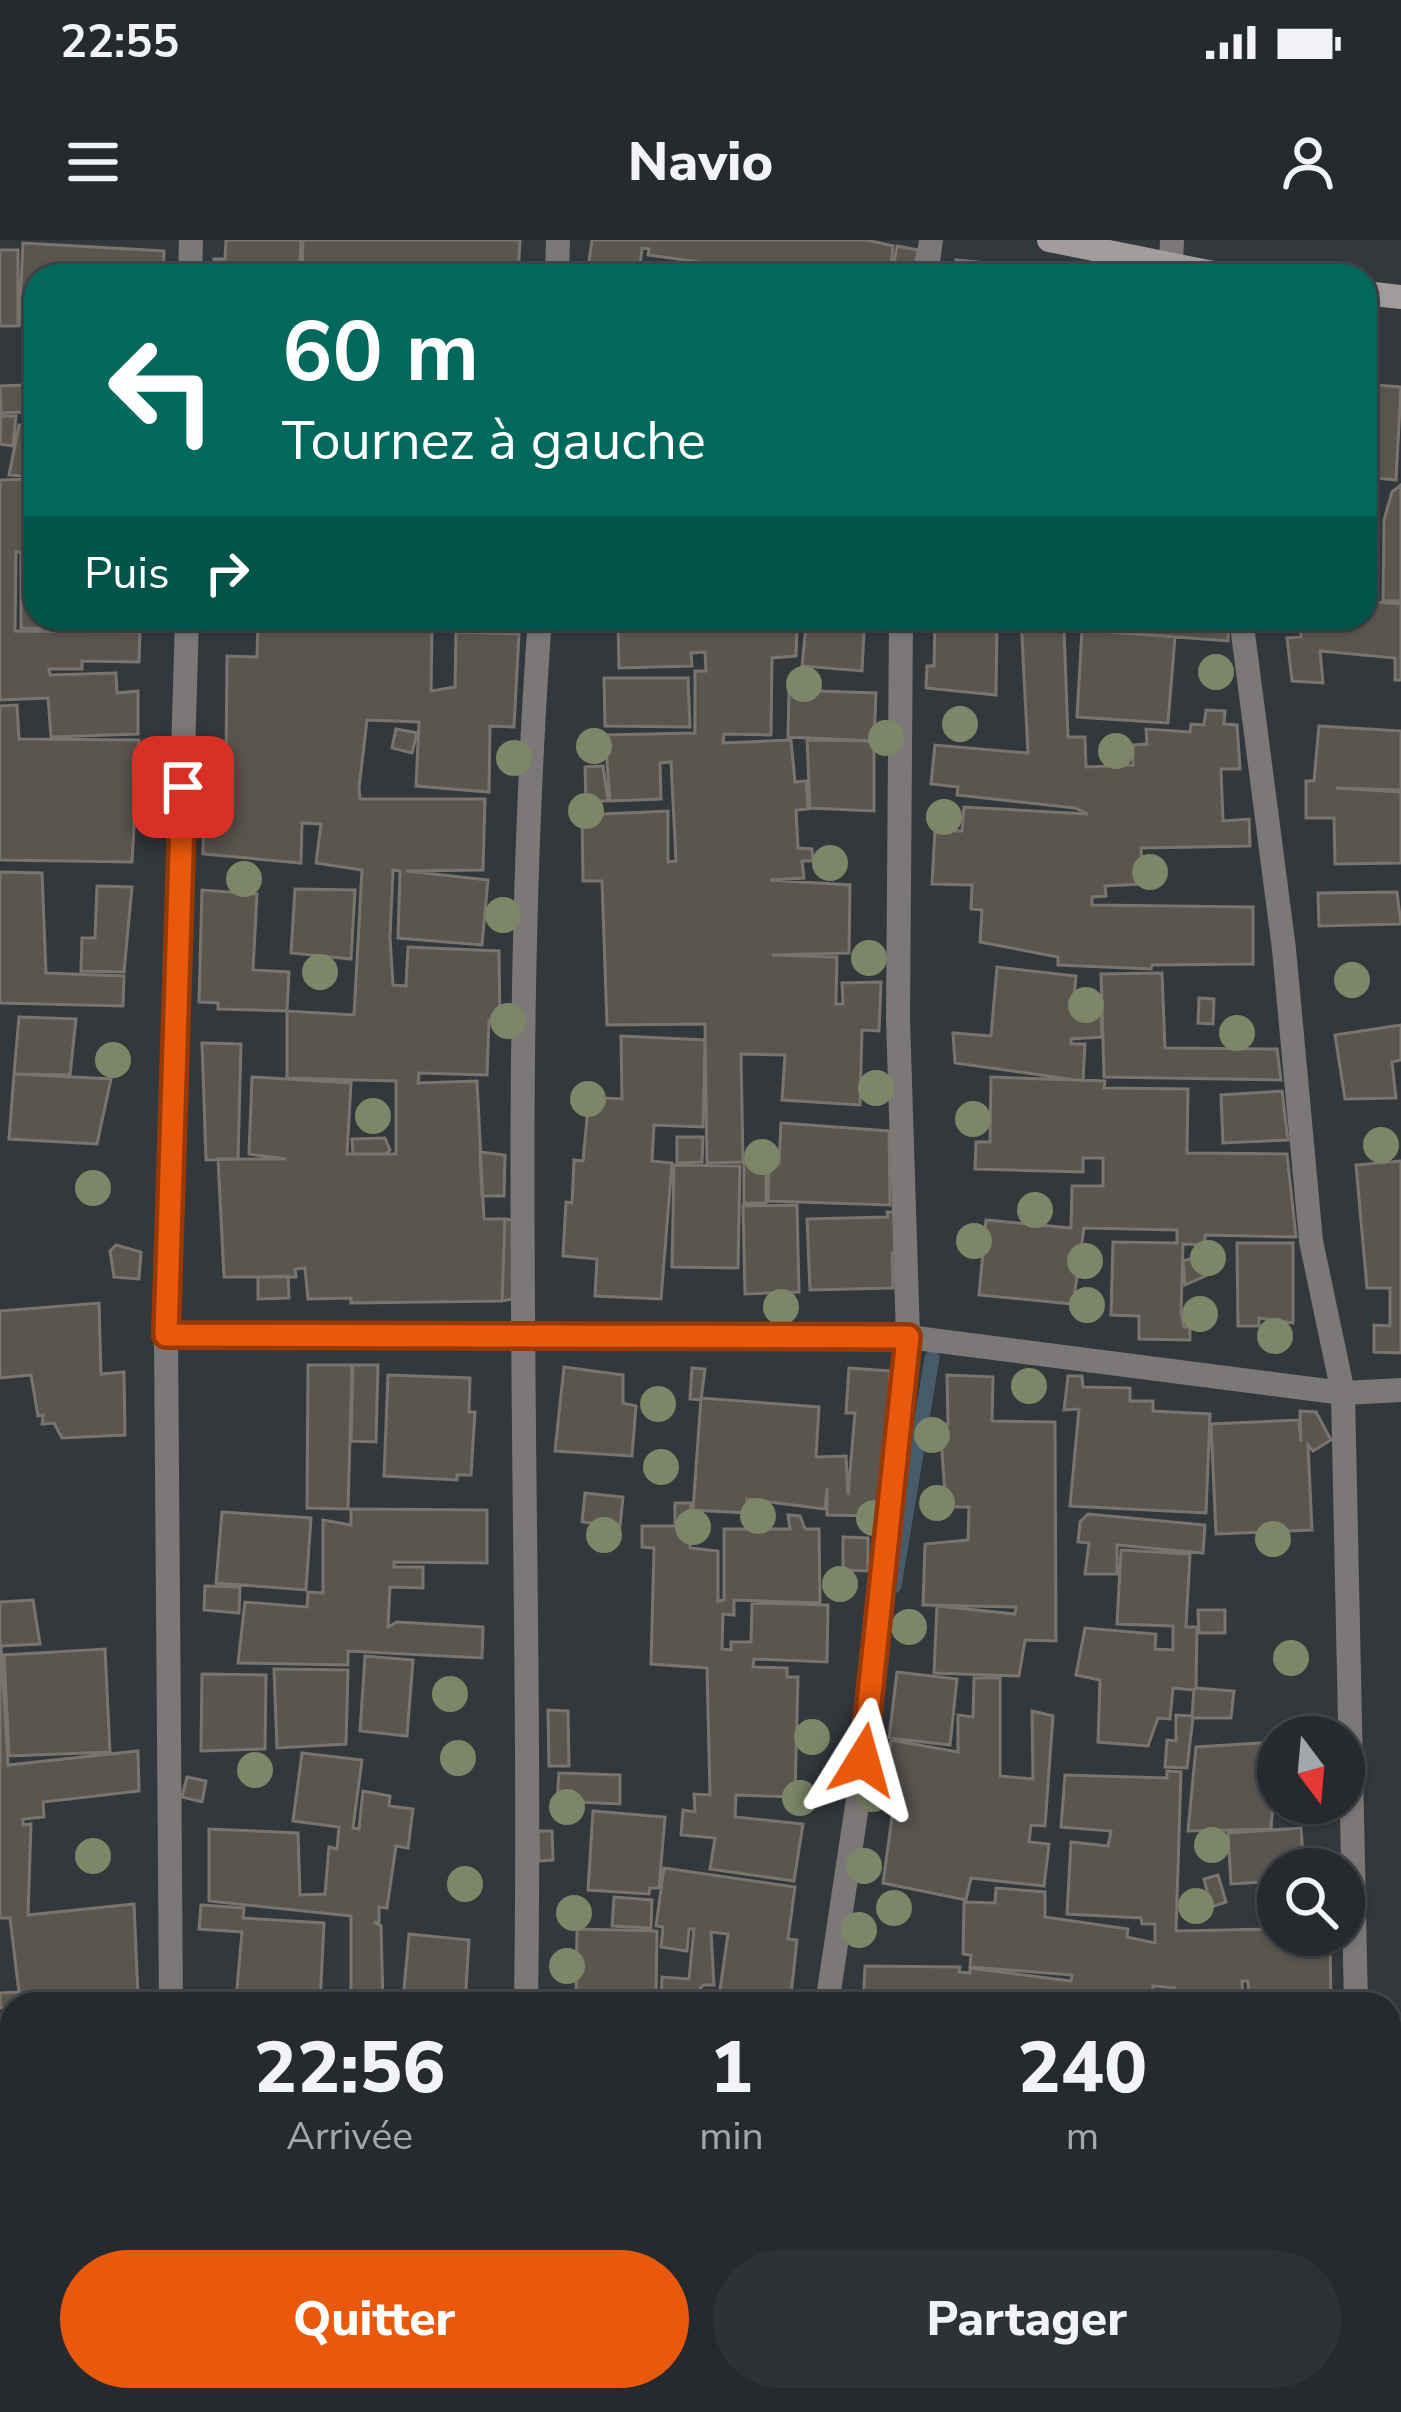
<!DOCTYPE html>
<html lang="fr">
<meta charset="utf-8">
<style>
:root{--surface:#262a2e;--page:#2e3236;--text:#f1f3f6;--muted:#a4a7aa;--line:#42464a;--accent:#ea580c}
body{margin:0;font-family:"Nunito Sans",sans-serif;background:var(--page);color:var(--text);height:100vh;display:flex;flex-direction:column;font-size:45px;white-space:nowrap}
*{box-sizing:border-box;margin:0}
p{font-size:39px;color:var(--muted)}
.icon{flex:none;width:66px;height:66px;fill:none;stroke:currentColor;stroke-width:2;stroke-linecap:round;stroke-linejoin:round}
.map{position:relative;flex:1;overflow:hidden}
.drawer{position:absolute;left:0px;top:1752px;width:1401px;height:420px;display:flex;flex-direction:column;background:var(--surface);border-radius:36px 36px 0 0;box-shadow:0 3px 9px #0004,0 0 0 3px var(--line)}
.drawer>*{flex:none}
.guide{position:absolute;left:24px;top:24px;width:1353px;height:366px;border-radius:36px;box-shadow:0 3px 9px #0004,0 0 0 3px var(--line);background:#00695c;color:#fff;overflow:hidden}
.needle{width:78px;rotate:164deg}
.controls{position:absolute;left:1257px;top:1476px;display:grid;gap:24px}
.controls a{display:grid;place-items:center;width:108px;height:108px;border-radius:50%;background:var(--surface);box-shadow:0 3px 9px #0004,0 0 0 3px var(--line);font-size:60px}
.pin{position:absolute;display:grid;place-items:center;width:102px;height:102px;color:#fff;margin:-51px;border-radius:24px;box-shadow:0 6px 18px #0006}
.me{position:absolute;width:132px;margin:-66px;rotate:8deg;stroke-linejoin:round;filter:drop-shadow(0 0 9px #0008)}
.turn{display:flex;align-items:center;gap:42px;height:252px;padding:0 60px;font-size:54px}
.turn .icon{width:156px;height:156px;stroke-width:2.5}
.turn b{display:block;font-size:84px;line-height:102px}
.then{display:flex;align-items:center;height:114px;padding:0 60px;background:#0003;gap:24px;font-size:45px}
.eta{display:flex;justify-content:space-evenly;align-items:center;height:204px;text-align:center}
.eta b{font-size:72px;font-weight:800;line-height:84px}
.primary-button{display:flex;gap:24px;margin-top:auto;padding:24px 60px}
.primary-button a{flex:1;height:138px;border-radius:72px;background:var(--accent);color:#fff;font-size:48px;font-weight:800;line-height:138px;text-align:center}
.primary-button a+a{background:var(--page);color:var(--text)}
.status{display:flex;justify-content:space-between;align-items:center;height:84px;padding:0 60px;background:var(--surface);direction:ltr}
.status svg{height:33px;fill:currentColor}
header{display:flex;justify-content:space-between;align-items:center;height:156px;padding:0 60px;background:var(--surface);font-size:54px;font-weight:800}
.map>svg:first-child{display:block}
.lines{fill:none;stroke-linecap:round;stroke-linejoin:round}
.stream{stroke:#475c6a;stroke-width:15}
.building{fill:#5b554f;stroke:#7a746e;stroke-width:3}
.street{stroke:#7c7878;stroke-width:24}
.secondary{stroke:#a39c9d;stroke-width:24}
.tree{fill:#7d8667}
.route-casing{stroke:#983908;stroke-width:30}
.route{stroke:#ea580c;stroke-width:21}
</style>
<div class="status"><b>22:55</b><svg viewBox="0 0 49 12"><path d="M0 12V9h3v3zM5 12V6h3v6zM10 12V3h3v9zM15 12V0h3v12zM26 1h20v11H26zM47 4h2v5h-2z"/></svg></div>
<header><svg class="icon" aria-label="menu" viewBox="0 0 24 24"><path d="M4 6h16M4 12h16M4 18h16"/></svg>Navio<svg class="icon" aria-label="person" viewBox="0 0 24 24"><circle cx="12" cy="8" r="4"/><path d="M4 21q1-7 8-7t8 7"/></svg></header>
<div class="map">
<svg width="1401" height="2172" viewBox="0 0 1401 2172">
<rect width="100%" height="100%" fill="#33383d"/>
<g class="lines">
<path class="stream" d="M894,1346L932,1118
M202,2160L204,2172
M1334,2172L1335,2165"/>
</g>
<path class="building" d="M226,0H301L300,29H287V36H213L214,19H225Z
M303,0H520L518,36H332L302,30Z
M592,0H867L893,6L890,36H695L699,22L648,15L649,9L642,8L640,27L688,36H636L588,29Z
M23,3L164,11L163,36H36V86L19,85Z
M897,6L918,10L915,27L894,23Z
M0,10H18V86H0Z
M956,20L979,22L978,36H955Z
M1365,144L1401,147L1396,240L1365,237Z
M23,145L24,172L1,173L0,146Z
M1,176H16L13,206L0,204Z
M19,185L36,188V237L9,235Z
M36,239V378H109V389L21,388V312H16L15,391L140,392L139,422L82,421V429H49L50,435L116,433L117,453L138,451V494L51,497L48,458L0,460V240Z
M1401,245V361H1383L1384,280L1392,252Z
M1365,361L1401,364V440H1395V418L1320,411L1323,443L1292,441L1287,398L1301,397L1300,378H1365Z
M258,378H373V386H384V378H467V389H432L431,451L455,447L456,392L519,394L514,487L490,486L489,552L416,546L419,482L367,480L359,548L360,559H485L483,630L406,631L488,640L482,705L398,698L400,631L393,630L390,697L393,745L406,746L408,707L499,711L500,782L489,780L487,835L419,833L418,843L477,841L484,979H505L502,1061L351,1063V1058L308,1059L305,1028L295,1029L296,1037H224L218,919H286L249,914L252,837L351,843L347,914H396V841L287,838V771L354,775L362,630L316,623L321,584L302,583L301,623L203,614L204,540L216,541L217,522H226L227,416L257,417Z
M586,378H790V389H797L796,416L772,418L771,495L724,494L723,503L791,500L795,542L806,541L808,569L796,570L798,608L812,609L813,621H802L804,638L770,640L850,645L849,713L772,715L837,717L836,764H843L842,743L881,742L879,791L862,790L860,865L782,860L785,815L741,814L743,922L707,923L705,784L607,785L602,641H583L582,575L668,571V622L676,621L671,522L660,523L661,559L610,561L605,495L695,493V431H706L705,412L691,413L692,426L619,428L618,378Z
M1021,378H1111V392L1175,397L1168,483L1077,477L1082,390L1064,389L1068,497H1085L1086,527L1133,525V505L1147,504L1146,489L1190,492L1191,484L1204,485L1206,470L1225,471L1224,484L1237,485L1240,529H1221L1223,581L1249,579L1250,606L1141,608L1143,644L1105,646L1106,656L1092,657V665L1253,667V724L1152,725L1151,729L1058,725V717L980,702L982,670L971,669L972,645L932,644L935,590L962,591L964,567L1088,574L1075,568L957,555L958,547L931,544L935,505L1028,513Z
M1111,378H1229L1228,401L1111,392Z
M935,382L997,384L996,455L926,448L927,426H934Z
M806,386L864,391L862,431L802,426Z
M604,438H688L690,487L605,486Z
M789,450L876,453L874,501L788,497Z
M17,465L19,499L139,500L132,622L0,620V466Z
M1319,486L1401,491V550L1336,548L1401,552V623L1335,624L1334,578H1306V541H1314Z
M396,489L417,493L412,513L392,508Z
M807,500L874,501V571L810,568Z
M603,526L608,561H586L585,527Z
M0,632L42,633L46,733L124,736L123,766L0,763Z
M97,646L132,647L124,732L81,731L82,698H95Z
M295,649L355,650L351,719L291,713Z
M202,650L257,654L253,730L289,732L287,771L218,769V763L199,762Z
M1397,652L1401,684L1319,686L1318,653Z
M997,727L1076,736L1073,770L1101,773L1102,797L1071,799V804H1085L1083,841L955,823L953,793L991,796Z
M1162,733L1165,808L1277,809L1281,840L1104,837L1101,734Z
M1199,758L1214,759L1213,784L1198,783Z
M19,777L76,779L70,835L14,834Z
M1401,785V820L1392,822L1396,858L1345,859L1335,795Z
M621,796L705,800L703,887L654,885L652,921L672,923L661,1059L595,1056L597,1019L563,1016L566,962L572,963L574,920L583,921L589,857L622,859Z
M202,803L241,804L238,919L206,920Z
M14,834L111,839L97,904L9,899Z
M991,837L1105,841L1104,848L1188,849L1187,913L1287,914L1296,997L1205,995V1005L1183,1004L1181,1072L1184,1087H1190V1100L1139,1099V1076L1111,1075L1113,1002L1177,1003V990L1084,988L1073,1064L979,1055L986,980L1071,988L1072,946H1103V918H1083V932L975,929L976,902H990Z
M1282,851L1288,900L1223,903L1221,855Z
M781,883L889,891L890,965L768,961L769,924H779Z
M677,897H703L702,922L677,923Z
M385,898L390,910L385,914H353L352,899Z
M480,912L505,915L504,956H482Z
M766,921V963H744V922Z
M1401,921V1113L1374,1112V1085L1390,1086V1048H1367L1356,925Z
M674,925L740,926L738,1028L672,1027Z
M797,965L799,1052L745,1054L743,966Z
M887,972H911L913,1013H892L893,1048L810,1050L807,979L888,977Z
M505,979L513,980L517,1058L502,1061Z
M1237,1003H1293V1083L1259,1078V1086H1238Z
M116,1005L141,1012L139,1039L114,1037L110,1011Z
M1215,1011L1214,1032L1185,1045L1183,1021Z
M288,1036L289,1058L258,1059V1037Z
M99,1063L101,1134L124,1132L125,1195L62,1198L54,1183L42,1184L43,1175L38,1176L31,1135L0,1138V1071Z
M308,1125H352L348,1269L307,1268Z
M353,1125H378L376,1202L351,1201Z
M564,1127L623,1135V1163L636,1166L632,1216L555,1211Z
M692,1128L705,1129L701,1160L690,1159Z
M849,1128L890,1131L881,1276L827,1275V1248L825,1269L747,1259L746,1273L693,1270L701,1158L819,1167L816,1217L846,1216L848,1255L855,1173H846Z
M388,1135L470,1138L469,1172H475L471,1235H457V1240L384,1236Z
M947,1135L993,1137L992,1181L1055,1182L1056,1401L1025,1400L1019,1436L934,1433L937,1366L1015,1374L1016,1367L923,1365L925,1304L968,1300L969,1267H946L940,1185L948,1184Z
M1068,1136H1082L1083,1147L1130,1148V1161H1153V1171L1210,1174L1206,1273L1070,1266L1079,1169L1064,1170Z
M1300,1171L1316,1172L1331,1200L1313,1211L1308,1205L1312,1290L1216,1294L1211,1184L1299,1180L1301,1202Z
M585,1253L623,1257L620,1286L582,1282Z
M675,1263H691L690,1308L718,1311V1361L724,1360V1289H790L788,1275L800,1276L805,1289H819L820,1363L734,1360V1375L723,1374L722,1409L731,1410V1402H751L752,1363L828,1365L827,1422L754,1419L753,1427L787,1428V1437H798L795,1557L736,1555L735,1577L803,1584L794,1641L710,1629L715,1598L681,1595L683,1570L695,1572L694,1554L710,1555L707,1428L651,1424L654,1308L642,1307V1286H675Z
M351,1269L487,1270V1323L394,1322V1327H423V1348L390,1347L388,1387L397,1382L483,1387L482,1418L348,1411V1425L238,1423L245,1362L307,1367L308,1352L323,1353V1280L351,1285Z
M222,1272L311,1278L306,1350L216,1343Z
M1088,1274L1205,1285L1203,1313L1117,1305V1334H1085L1089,1303L1078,1302L1080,1282Z
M843,1297L868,1298V1331L843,1330Z
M1121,1310L1190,1314L1186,1387H1197L1196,1448L1234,1451L1231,1478H1193L1187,1528L1165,1527L1167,1500L1176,1501V1475L1192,1476L1194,1450L1173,1448L1170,1479L1158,1478L1148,1506L1098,1502L1100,1440L1076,1435L1085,1388L1156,1394L1155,1409L1173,1410V1386L1117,1384Z
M205,1346L240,1347L239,1373L204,1370Z
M33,1360L40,1404L1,1406L8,1525L138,1511L139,1551L43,1562L44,1577L23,1579V1585L31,1584L28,1675L134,1664L138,1755L0,1768V1753L19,1752L10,1678H0V1362Z
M1198,1370H1225V1393H1199Z
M105,1409L110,1512L9,1516L4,1415Z
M365,1416L413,1420L407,1496L360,1491Z
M274,1429L348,1430L346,1504L277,1508Z
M897,1432L957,1439L950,1505L889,1498Z
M202,1434L266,1435L265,1509L201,1511Z
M974,1438H1000V1536L1033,1539L1032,1471L1053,1476L1045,1586L1031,1585L1029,1602L1049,1604L1044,1646L971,1638L966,1660L883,1643L893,1570L889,1569L891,1550L884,1548L891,1500L958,1512V1475L973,1477Z
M548,1470L568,1471L569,1526H549Z
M1278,1502L1271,1589L1188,1591L1196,1507Z
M302,1513L362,1520L353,1588L359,1589L363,1551L390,1556L389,1566L413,1569L408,1608L396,1606L387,1668L379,1667V1683L374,1682L381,1686L383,1764H351V1676L209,1661V1589L298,1593L300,1655L325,1654L329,1607L337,1609L339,1587L293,1581Z
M1167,1531L1181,1532L1176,1691L1278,1689V1695H1330L1331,1764H1249L1248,1741H1242L1243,1764H1156L1155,1751L1176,1748L1153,1746L1152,1764H863L865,1726L960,1727L959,1732L970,1733V1728L1071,1741L1072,1735L970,1727L971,1715L963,1714L964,1662L995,1663L996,1648L1045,1652V1677L1128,1689L1127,1697L1155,1703V1684H1142L1141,1678L1067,1674L1071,1602L1108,1606L1111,1591L1061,1587L1065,1535L1167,1538Z
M559,1533L620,1535V1564L557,1561Z
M187,1537L206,1541L202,1562L182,1557Z
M593,1571L665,1577L659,1648H650L649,1654L588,1650Z
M1301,1588L1304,1629H1278V1641L1231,1644L1228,1593Z
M538,1591H552L553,1620L539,1621Z
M664,1628L795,1647L788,1699L797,1700L790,1764L719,1757L728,1694L711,1692L714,1745H703L690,1764H661L662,1737L689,1739L694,1689H689L687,1711L661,1707L663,1687L656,1686Z
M1218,1635L1226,1662L1211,1667L1204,1639Z
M614,1657L652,1660L651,1688L612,1686Z
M201,1665L244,1668L243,1678L324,1683L320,1764L236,1760L242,1692L199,1689Z
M577,1689L657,1691L656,1755L576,1754Z
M409,1694L469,1700L465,1764L403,1760Z
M2,1776L0,1797L12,1795V1981L6,1950L0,1955V1777Z
M1389,1789H1401V1819L1389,1820Z
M1391,1880L1401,1881V1945H1391Z
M0,1964L12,2001V2015L0,2019Z
M6,2020H12V2149L11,2110H0V2037L6,2038Z
M30,2160H56L58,2172H13V2164Z
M61,2160H123L126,2172H63Z
M247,2160H317V2169H247Z
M331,2160H362L363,2169L333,2172Z
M388,2160H483L486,2172H391Z
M544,2160H648V2172H544Z
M649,2160H767L766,2172H650Z
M810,2160H931L929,2172H830Z
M997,2160H1166L1167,2172H997Z
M1174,2160H1285V2172H1176Z"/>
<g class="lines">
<path class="street" d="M1171,25L1172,0
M190,36L191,0
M557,36L558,0
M926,36L931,0
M1241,378L1284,709L1311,1001L1343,1153L1356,1764
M166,1095L908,1097L1343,1153L1401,1150
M171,1764L166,1095L187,378
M526,1764C533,1301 506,840 540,378
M827,1764L870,1480L908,1097L898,779L901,378
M187,2160L188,2172
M529,2160L530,2172
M806,2160L807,2172
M1364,2160V2172"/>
<path class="secondary" d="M1049,0L1228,36
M1365,53L1401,57"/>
</g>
<g class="tree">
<circle cx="1216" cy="432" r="18"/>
<circle cx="804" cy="444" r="18"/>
<circle cx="960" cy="484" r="18"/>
<circle cx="886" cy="498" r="18"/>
<circle cx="594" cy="506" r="18"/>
<circle cx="1116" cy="511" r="18"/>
<circle cx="514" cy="518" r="18"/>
<circle cx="586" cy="571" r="18"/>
<circle cx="944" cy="577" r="18"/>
<circle cx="830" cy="623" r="18"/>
<circle cx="1150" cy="632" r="18"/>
<circle cx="244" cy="639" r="18"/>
<circle cx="503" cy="675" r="18"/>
<circle cx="869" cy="718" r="18"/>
<circle cx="320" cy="732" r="18"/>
<circle cx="1352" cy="740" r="18"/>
<circle cx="1086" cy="765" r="18"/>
<circle cx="508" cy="781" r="18"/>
<circle cx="1237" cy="793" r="18"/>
<circle cx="113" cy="820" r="18"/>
<circle cx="876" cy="848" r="18"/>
<circle cx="588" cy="859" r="18"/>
<circle cx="373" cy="876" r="18"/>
<circle cx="973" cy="879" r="18"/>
<circle cx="1381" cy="905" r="18"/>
<circle cx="762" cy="917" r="18"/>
<circle cx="93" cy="948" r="18"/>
<circle cx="1035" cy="970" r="18"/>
<circle cx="974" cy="1001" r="18"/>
<circle cx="1208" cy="1018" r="18"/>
<circle cx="1085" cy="1021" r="18"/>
<circle cx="1087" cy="1065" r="18"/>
<circle cx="781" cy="1067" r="18"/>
<circle cx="1200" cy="1074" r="18"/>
<circle cx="1275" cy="1096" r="18"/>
<circle cx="1029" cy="1146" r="18"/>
<circle cx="658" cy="1164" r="18"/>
<circle cx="932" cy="1195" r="18"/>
<circle cx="661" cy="1227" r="18"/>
<circle cx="937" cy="1263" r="18"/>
<circle cx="758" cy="1276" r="18"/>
<circle cx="874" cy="1278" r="18"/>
<circle cx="693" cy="1287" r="18"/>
<circle cx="604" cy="1295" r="18"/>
<circle cx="1273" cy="1299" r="18"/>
<circle cx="840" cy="1344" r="18"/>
<circle cx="909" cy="1387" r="18"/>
<circle cx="1291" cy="1418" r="18"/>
<circle cx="450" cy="1454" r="18"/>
<circle cx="812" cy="1497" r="18"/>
<circle cx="458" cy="1518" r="18"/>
<circle cx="255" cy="1530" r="18"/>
<circle cx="873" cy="1554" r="18"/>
<circle cx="800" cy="1558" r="18"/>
<circle cx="567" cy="1567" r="18"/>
<circle cx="1212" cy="1605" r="18"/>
<circle cx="93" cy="1616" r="18"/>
<circle cx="864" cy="1626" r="18"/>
<circle cx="465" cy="1644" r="18"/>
<circle cx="1196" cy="1666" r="18"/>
<circle cx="894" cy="1668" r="18"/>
<circle cx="574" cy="1673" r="18"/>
<circle cx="859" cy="1690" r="18"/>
<circle cx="567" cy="1726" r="18"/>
</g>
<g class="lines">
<defs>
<path id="route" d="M183,547L166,1095L908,1097L863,1520"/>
</defs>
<use href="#route" class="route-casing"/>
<use href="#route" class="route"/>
</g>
</svg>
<div class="controls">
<a><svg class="needle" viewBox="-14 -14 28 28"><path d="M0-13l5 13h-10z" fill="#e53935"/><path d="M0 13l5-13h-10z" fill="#a4a7aa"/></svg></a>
<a><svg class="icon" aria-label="search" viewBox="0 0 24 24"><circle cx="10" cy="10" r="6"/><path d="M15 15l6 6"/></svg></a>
</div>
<div class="pin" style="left:183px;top:547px;background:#d93025"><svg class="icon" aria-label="arrive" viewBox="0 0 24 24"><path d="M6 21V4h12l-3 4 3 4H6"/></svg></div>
<svg class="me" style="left:863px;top:1520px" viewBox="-20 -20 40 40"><path d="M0-17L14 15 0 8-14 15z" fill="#ea580c" stroke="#fff" stroke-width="4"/></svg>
<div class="guide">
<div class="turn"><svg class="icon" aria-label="left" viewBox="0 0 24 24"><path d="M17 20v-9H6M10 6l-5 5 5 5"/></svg><div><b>60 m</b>Tournez à gauche</div></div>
<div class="then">Puis<svg class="icon" aria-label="right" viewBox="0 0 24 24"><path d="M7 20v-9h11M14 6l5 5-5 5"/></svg></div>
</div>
<section class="drawer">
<div class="eta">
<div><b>22:56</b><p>Arrivée</p></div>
<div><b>1</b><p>min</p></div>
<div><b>240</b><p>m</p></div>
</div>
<div class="primary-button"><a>Quitter</a><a>Partager</a></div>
</section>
</div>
